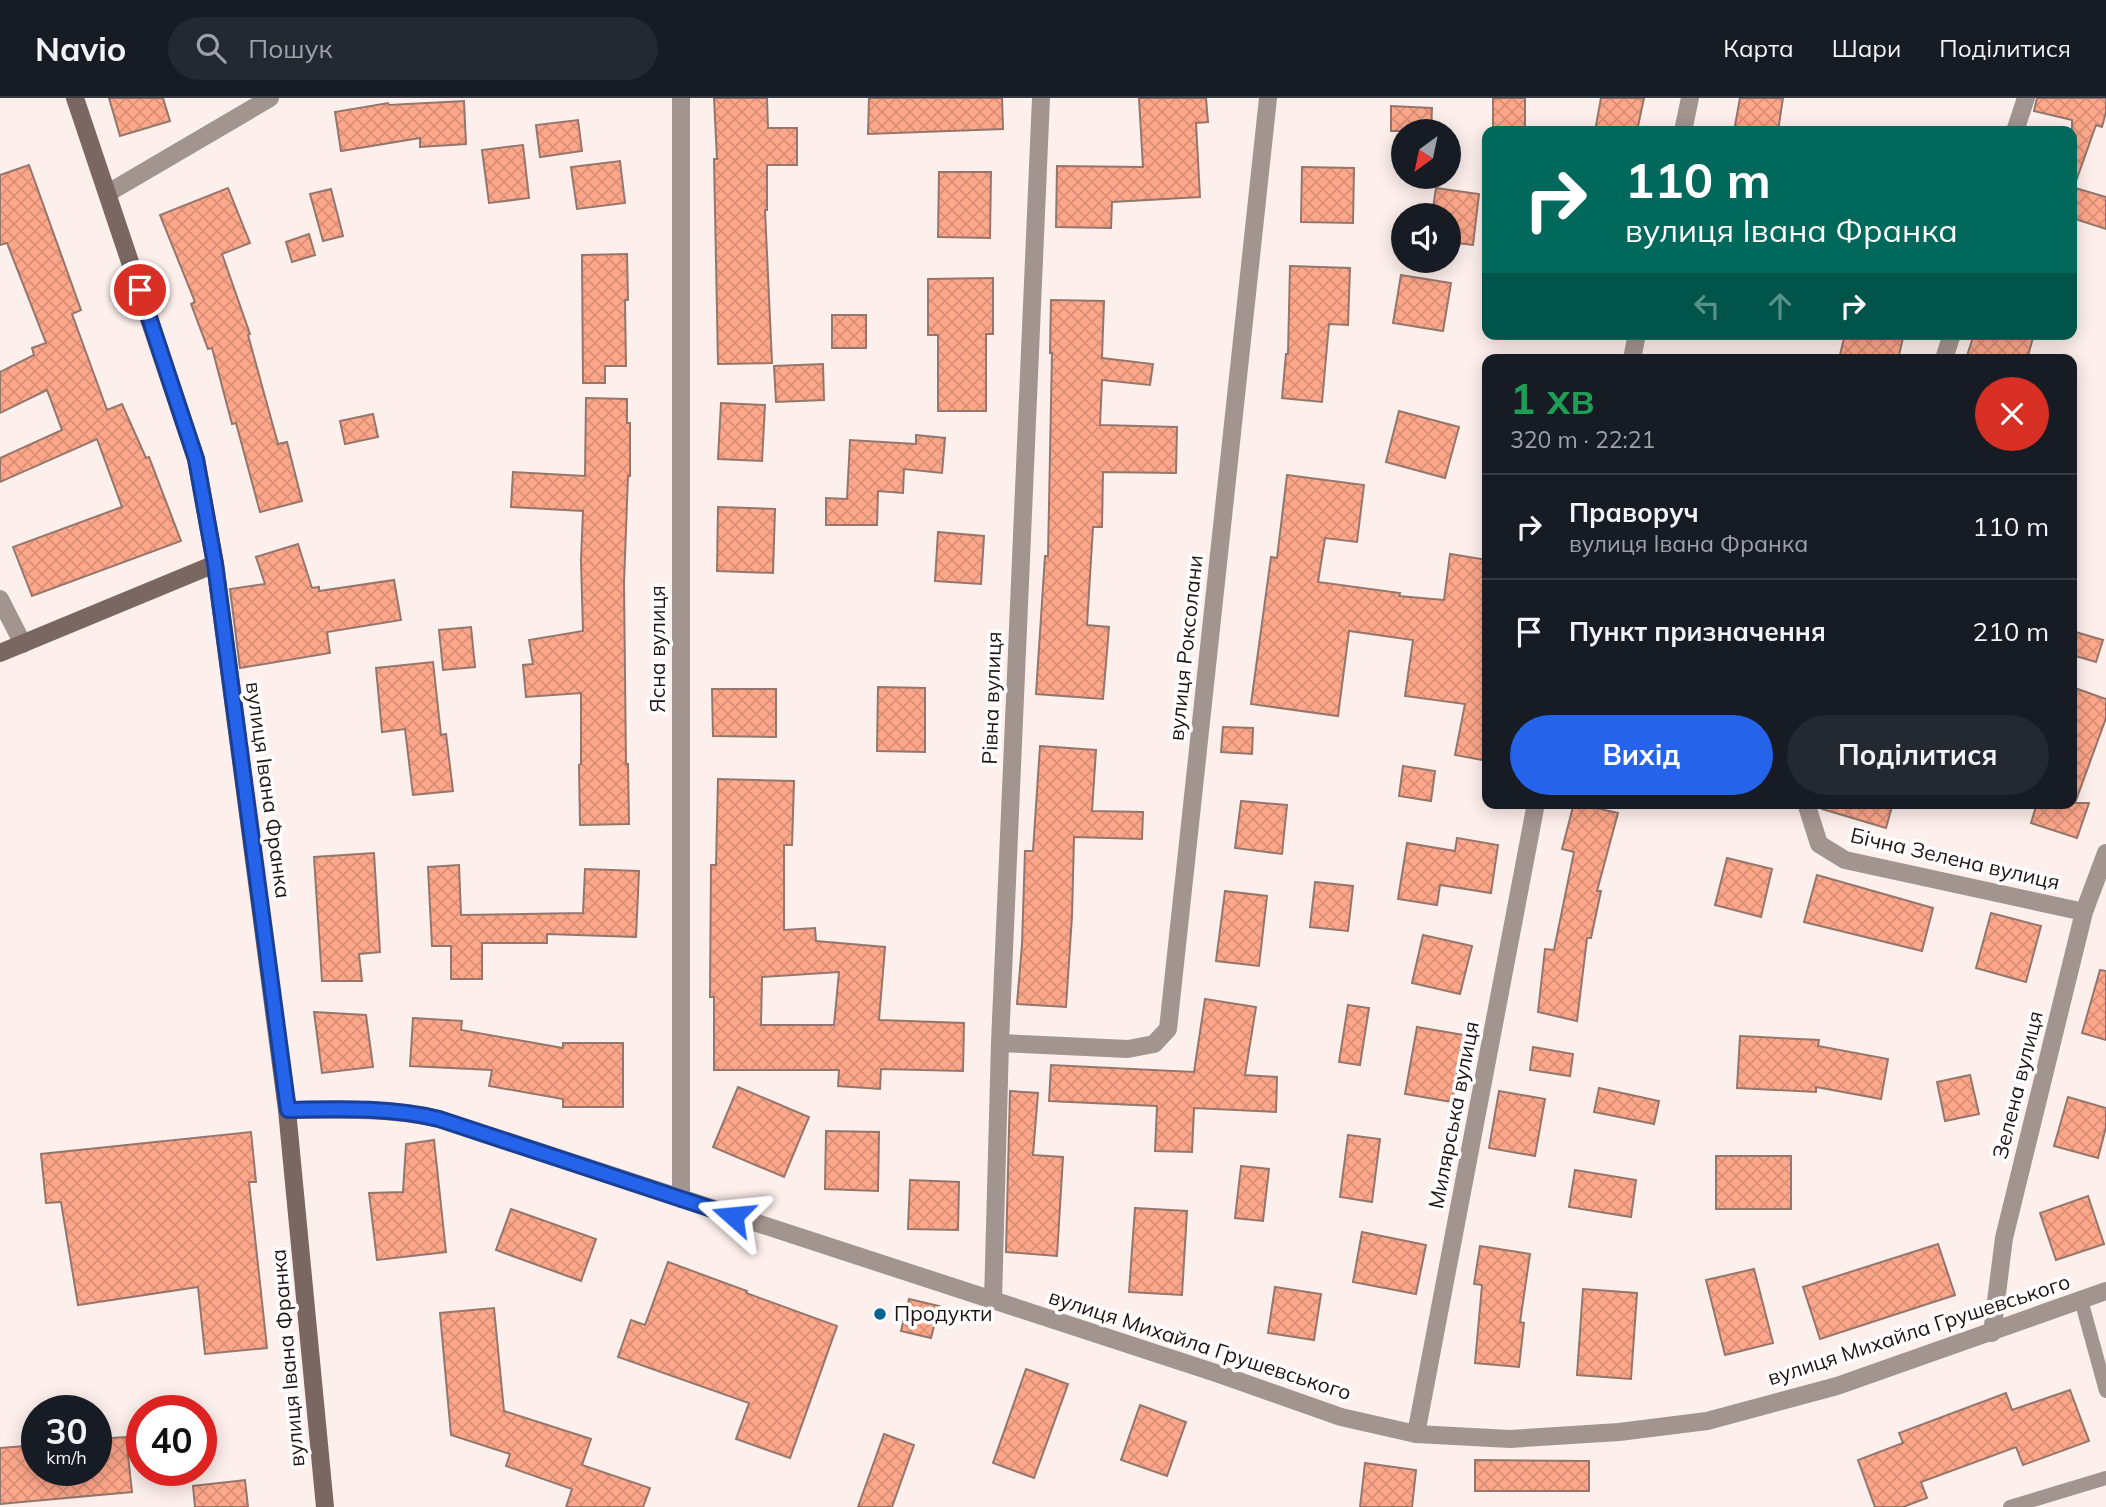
<!DOCTYPE html>
<html lang="uk">
<meta charset="utf-8">
<style>
:root{--surface:#171b24;--page:#242831;--text:#f1f3f6;--muted:#9ea1a6;--line:#363941;--accent:#2563eb}
body{margin:0;font-family:Mulish,sans-serif;background:var(--page);color:var(--text);height:100vh;display:flex;flex-direction:column;font-size:26px;white-space:nowrap}
*{box-sizing:border-box;margin:0}
p{font-size:23px;color:var(--muted)}
.icon{flex:none;width:38px;height:38px;fill:none;stroke:currentColor;stroke-width:2;stroke-linecap:round;stroke-linejoin:round}
.map{position:relative;flex:1;overflow:hidden}
.side{position:absolute;left:1482px;top:256px;width:595px;height:455px;display:flex;flex-direction:column;background:var(--surface);border-radius:14px;box-shadow:0 4px 18px #0003}
.side>*{flex:none}
.hud{position:absolute;left:1482px;top:28px;width:595px;height:214px;border-radius:14px;box-shadow:0 4px 18px #0003;background:#00695c;color:#fff;overflow:hidden}
.needle{width:46px;rotate:213deg}
.fabs{position:absolute;left:1391px;top:21px;display:grid;gap:14px}
.fabs a{display:grid;place-items:center;width:70px;height:70px;border-radius:50%;background:var(--surface);box-shadow:0 4px 18px #0003;font-size:35px}
.speed{position:absolute;left:21px;top:1297px;display:flex;gap:14px;font-size:35px;font-weight:700;text-align:center}
.speed>*{display:grid;place-content:center;width:91px;height:91px;border-radius:50%;background:var(--surface);box-shadow:0 4px 18px #0003;line-height:1}
.speed small{font-size:18px;font-weight:400}
.speed .limit{border:10px solid #d22;background:#fff;color:#111}
.pin{position:absolute;display:grid;place-items:center;width:60px;height:60px;color:#fff;margin:-30px;border:4px solid #fff;border-radius:50%;box-shadow:0 2px 7px #0007}
.me{position:absolute;width:77px;margin:-38px;rotate:288deg;stroke-linejoin:round;filter:drop-shadow(0 0 5px #0008)}
.turn{display:flex;align-items:center;gap:24px;height:147px;padding:0 28px;font-size:32px}
.turn .icon{width:91px;height:91px;stroke-width:2.5}
.turn b{display:block;font-size:49px;line-height:60px}
.lanes{display:flex;align-items:center;height:66px;padding:0 28px;background:#0003;justify-content:center;gap:35px;direction:ltr}
.lanes .off{opacity:.35}
.round{display:grid;place-items:center;flex:none;width:74px;height:74px;border-radius:37px;background:var(--page)}
.summary{display:flex;align-items:center;justify-content:space-between;height:119px;padding:0 28px}
h1{font-size:42px;font-weight:700;line-height:52px;color:#1e9e55}
.primary-button{display:flex;gap:14px;margin-top:auto;padding:14px 28px}
.primary-button a{flex:1;height:80px;border-radius:42px;background:var(--accent);color:#fff;font-size:28px;font-weight:700;line-height:80px;text-align:center}
.primary-button a+a{background:var(--page);color:var(--text)}
ul{padding:0;list-style:none}
li{display:flex;align-items:center;gap:21px;height:105px;padding:0 28px;border-top:2px solid var(--line)}
li div{flex:1}
li b{display:block;font-size:26px}
li em{font-style:normal}
header{display:flex;align-items:center;gap:42px;box-sizing:border-box;height:98px;padding:0 35px;background:var(--surface);border-bottom:2px solid var(--line)}
header strong{font-size:33px}
nav{display:flex;gap:38px;margin-inline-start:auto;font-size:24px}
.search{width:490px;height:63px;background:var(--page);display:flex;align-items:center;gap:18px;box-sizing:border-box;padding:0 24px;border-radius:38px;color:var(--muted);font-size:26px}
.map>svg:first-child{display:block}
.building{fill:url(#building-cross-hatch);stroke:#94766c;stroke-width:2;fill-rule:evenodd}
.lines{fill:none;stroke-linecap:round;stroke-linejoin:round}
.service{stroke:#a2948f;stroke-width:14}
.minor{stroke:#a2948f;stroke-width:18}
.tertiary{stroke:#a2948f;stroke-width:18}
.secondary{stroke:#7b6761;stroke-width:18}
.route-casing{stroke:#184099;stroke-width:18}
.route{stroke:#2563eb;stroke-width:12}
.poi-dot{fill:#016392;stroke:#fff;stroke-width:2.5}
.labels{text-anchor:middle;stroke-width:7;stroke-linejoin:round;paint-order:stroke}
.street-label{font-size:21px;fill:#1f1410;stroke:#fff}
.poi-label{font-size:21px;fill:#1f1410;stroke:#fff;text-anchor:start}
</style>
<header>
<strong>Navio</strong>
<div class="search"><svg class="icon" aria-label="search" viewBox="0 0 24 24"><circle cx="10" cy="10" r="6"/><path d="M15 15l6 6"/></svg>Пошук</div>
<nav><a>Карта</a><a>Шари</a><a>Поділитися</a></nav>
</header>
<div class="map">
<svg width="2106" height="1409" viewBox="0 0 2106 1409">
<defs>
<pattern id="building-cross-hatch" width="8" height="8" patternUnits="userSpaceOnUse" patternTransform="scale(1.75)"><rect width="8" height="8" fill="#fea78a"/><path d="M0 0l8 8M0 8l8-8" fill="none" stroke="#d98f76"/></pattern>
</defs>
<rect width="100%" height="100%" fill="#fdefeb"/>
<path class="building" d="M109,0H163L170,23L120,38Z
M714,0H767L768,30H797V67H767V112H765L772,265L718,266L714,61H717Z
M869,0H1002L1003,31L868,36Z
M1139,0H1206L1208,24L1196,25L1200,99L1112,104L1111,130L1056,129L1057,68L1143,69Z
M1493,0H1525V33H1493Z
M1601,0H1644L1637,33H1595Z
M1740,0H1783L1778,33H1734Z
M2037,0H2106V14L2102,29L2096,27L2075,86H2072V22L2034,13Z
M464,3L466,46L420,49V40L341,53L335,14L388,5L389,7Z
M1391,8L1432,10L1431,33H1391Z
M578,22L582,53L540,59L536,27Z
M523,47L529,100L489,105L482,52Z
M620,63L625,105L577,111L571,69Z
M29,67L81,212L72,216L107,312L122,306L146,360L149,359L181,443L32,498L13,449L122,409L97,341L0,384V360L62,332L47,292L0,315V274L34,257L32,250L46,245L7,145L0,147V77Z
M1302,69L1354,70L1353,125L1301,124Z
M939,74H991L990,140L938,139Z
M2072,89L2106,99V131L2072,120Z
M228,90L250,145L222,156L250,236L248,237L278,346L287,344L302,403L260,414L236,325L232,326L212,250L208,251L191,206L195,204L160,117Z
M1436,90L1479,96L1473,147L1449,144V117H1432Z
M331,91L343,138L323,143L310,96Z
M309,136L315,157L292,164L286,144Z
M627,156L628,202H625L626,268H605V285H583L582,157Z
M1290,168L1350,170L1348,227L1329,226L1322,304L1282,300L1286,256H1288Z
M1401,177L1451,185L1443,233L1393,225Z
M993,180V236H986V313H938V237H928V181Z
M1051,202L1104,203L1102,260L1153,266L1150,287L1102,282L1100,327L1177,329L1176,375L1103,374L1102,429H1093L1087,527L1109,529L1103,601L1036,596L1045,458H1048L1052,255H1050Z
M832,217H866V250H832Z
M1845,236H1904L1898,261H1839Z
M1974,236H2019L2033,240L2027,261H1966Z
M823,266L824,302L776,304L774,268Z
M586,300L627,301V325H630V378H628L624,485L626,666H628L629,726L580,727L579,667L581,666V595L526,599L523,567L533,566L529,542L583,533L581,463L583,413L511,409L513,374L585,378Z
M721,305L765,307L762,363L718,361Z
M1399,313L1459,329L1445,380L1386,364Z
M373,316L378,339L345,346L340,323Z
M916,337L945,340L942,375L904,371L903,395L878,393L877,427H826V400L847,401L850,342L916,346Z
M1287,377L1364,387L1357,444L1325,440L1318,484L1400,495L1399,498L1444,502L1450,456L1488,462V663L1455,657L1465,606L1405,598L1413,542L1349,533L1338,618L1251,606L1271,459L1277,460Z
M718,409L775,411L773,475L717,473Z
M938,434L984,438L981,486L935,483Z
M298,446L312,490L319,489V493L394,482L401,522L327,534L330,555L240,570L230,491L265,486L256,459Z
M471,529L475,569L443,572L439,532Z
M2072,533L2103,542L2096,564L2072,557Z
M433,564L441,637L446,636L453,693L413,697L405,631L382,634L376,570Z
M878,589L925,590V654L877,653Z
M2072,589L2106,601V620L2075,705H2089L2077,740L2031,725L2037,705H2072Z
M712,591H776V639L713,638Z
M1223,629L1253,630L1252,656L1221,654Z
M1040,648L1096,652L1092,713L1143,714L1142,741L1074,739L1072,818L1066,909L1017,906L1022,847L1025,753H1033Z
M1403,668L1435,673L1431,703L1399,698Z
M718,681L794,683L792,747H784V832L815,830L816,843L885,849L879,922L964,925L963,973L881,971L880,991L838,988L839,972H714V899H710L711,767H716ZM839,874L834,927H761L762,879Z
M1241,703L1287,707L1282,756L1235,750Z
M1574,705L1618,715L1597,793H1601L1591,840H1587L1577,923L1538,914L1545,851L1554,852L1574,754L1562,751Z
M1823,705H1893L1886,730L1822,711Z
M1457,740L1498,747L1491,795L1440,787L1437,807L1398,801L1407,745L1455,753Z
M374,755L380,854L359,856L362,883H322L314,759Z
M1727,760L1772,771L1761,819L1715,807Z
M459,767L461,817L583,815L585,771L639,773L636,839L547,836V845H482V881H451V848H432L428,769Z
M1817,777L1933,810L1922,853L1804,824Z
M1315,784L1353,788L1348,833L1310,829Z
M1225,793L1267,798L1259,868L1216,863Z
M1991,815L2041,828L2026,884L1976,870Z
M1423,837L1472,848L1460,896L1412,885Z
M2100,872L2106,873V942L2082,935Z
M1205,901L1256,909L1245,977L1277,979L1276,1014L1194,1010L1192,1054L1155,1053L1157,1008L1049,1003L1051,967L1194,974Z
M1348,907L1369,910L1360,967L1339,964Z
M314,914L366,917L373,969L322,975Z
M413,920L462,923L461,932L563,950V945H623V1009H563V1001L489,988L492,972L410,968Z
M1417,929L1464,937L1452,1004L1405,996Z
M1740,938L1819,942L1818,948L1888,961L1881,1001L1816,989V994L1737,990Z
M1533,949L1573,956L1570,978L1530,972Z
M1970,977L1979,1016L1945,1023L1937,984Z
M738,989L809,1019L784,1079L713,1049Z
M1599,990L1659,1003L1654,1026L1594,1014Z
M1010,993L1038,995L1033,1057L1063,1059L1057,1158L1006,1154Z
M1499,993L1545,1001L1535,1058L1489,1050Z
M2068,999L2106,1010V1029L2098,1060L2054,1048Z
M826,1033L879,1034L878,1093L825,1091Z
M251,1034L256,1084H249L267,1250L205,1256L198,1189L78,1207L61,1104L46,1105L41,1056Z
M1348,1037L1380,1041L1372,1104L1340,1099Z
M434,1042L446,1154L377,1162L369,1095L403,1094L406,1046Z
M1716,1058H1791V1111H1716Z
M1241,1068L1269,1071L1263,1123L1235,1120Z
M1575,1072L1636,1082L1631,1119L1569,1109Z
M910,1082L959,1084L958,1132L908,1131Z
M2088,1098L2104,1146L2056,1162L2040,1115Z
M1135,1110L1187,1113L1182,1197L1129,1194Z
M511,1111L596,1141L581,1183L496,1152Z
M1362,1134L1426,1147L1416,1196L1353,1184Z
M1938,1146L1955,1197L1820,1241L1803,1189Z
M1480,1148L1530,1156L1520,1224L1524,1225L1519,1269L1475,1265L1482,1187L1474,1186Z
M668,1164L747,1193L746,1195L837,1228L790,1360L736,1341L749,1305L618,1259L631,1222L645,1227Z
M1754,1171L1773,1245L1725,1257L1706,1182Z
M1275,1189L1321,1196L1314,1242L1268,1235Z
M1583,1191L1637,1195L1631,1281L1577,1277Z
M909,1201L939,1208L931,1240L901,1233Z
M494,1210L504,1313L591,1341L582,1367L650,1390L643,1409H566L572,1391L506,1368L510,1356L451,1337L440,1215Z
M1026,1271L1068,1286L1034,1380L993,1365Z
M2070,1292L2089,1343L2023,1367L2016,1349L1921,1384L1927,1400L1903,1409H1875L1858,1362L1903,1345L1899,1335L2006,1295L2012,1312Z
M1140,1307L1186,1324L1167,1378L1121,1362Z
M884,1336L914,1347L892,1409H858Z
M126,1339L132,1394L0,1406V1350L37,1347V1372H96V1341Z
M1475,1362L1589,1363V1393H1475Z
M1365,1365L1416,1372L1412,1409H1360Z
M245,1382L248,1409H195L193,1388Z"/>
<g class="lines">
<path class="service" d="M2081,1202L2106,1293
M2010,1409L2106,1380"/>
<path class="minor" d="M1683,33L1690,0
M2015,33L2026,0
M1632,261L1637,236
M1944,261L1952,236
M0,501L23,546
M1806,705L1819,746L1845,762L2084,814
M1000,945L1128,951L1154,946L1168,931L1268,0
M681,1101V0
M993,1202L1000,945L1041,0
M1992,1235L2004,1140L2084,814L2106,755
M1416,1336L1536,705"/>
<path class="tertiary" d="M108,95L270,0
M287,1012C338,1012 389,1009 439,1021L1219,1276L1341,1319L1416,1336L1510,1341L1619,1334L1707,1323L1837,1288L2106,1193"/>
<path class="secondary" d="M75,0L196,361L215,466L287,1012L325,1409
M0,555L215,466"/>
</g>
<g class="lines">
<defs>
<path id="route" d="M140,192L196,361L215,466L288,1012C339,1011 389,1009 439,1021L733,1118"/>
</defs>
<use href="#route" class="route-casing"/>
<use href="#route" class="route"/>
</g>
<circle class="poi-dot" cx="880" cy="1216" r="7"/>
<g class="labels">
<g class="street-label">
<text transform="translate(1186 550) rotate(-84)" y="7">вулиця Роксолани</text>
<text transform="translate(658 551) rotate(-90)" y="7">Ясна вулиця</text>
<text transform="translate(992 600) rotate(-88)" y="7">Рівна вулиця</text>
<text transform="translate(268 692) rotate(82)" y="7">вулиця Івана Франка</text>
<text transform="translate(1955 761) rotate(13)" y="7">Бічна Зелена вулиця</text>
<text transform="translate(2018 987) rotate(-76)" y="7">Зелена вулиця</text>
<text transform="translate(1454 1017) rotate(-79)" y="7">Милярська вулиця</text>
<text transform="translate(1919 1232) rotate(-18)" y="7">вулиця Михайла Грушевського</text>
<text transform="translate(1200 1247) rotate(18)" y="7">вулиця Михайла Грушевського</text>
<text transform="translate(288 1260) rotate(-95)" y="7">вулиця Івана Франка</text>
</g>
<g class="poi-label">
<text x="894" y="1223">Продукти</text>
</g>
</g>
</svg>
<div class="fabs">
<a><svg class="needle" viewBox="-14 -14 28 28"><path d="M0-13l5 13h-10z" fill="#e53935"/><path d="M0 13l5-13h-10z" fill="#9ea1a6"/></svg></a>
<a><svg class="icon" aria-label="sound" viewBox="0 0 24 24"><path d="M4 9h4l5-4v14l-5-4H4zM17 9q2 3 0 6"/></svg></a>
</div>
<div class="speed"><div>30<small>km/h</small></div><div class="limit">40</div></div>
<div class="pin" style="left:140px;top:192px;background:#d93025"><svg class="icon" aria-label="arrive" viewBox="0 0 24 24"><path d="M6 21V4h12l-3 4 3 4H6"/></svg></div>
<svg class="me" style="left:733px;top:1118px" viewBox="-20 -20 40 40"><path d="M0-17L14 15 0 8-14 15z" fill="#2563eb" stroke="#fff" stroke-width="4"/></svg>
<div class="hud">
<div class="turn"><svg class="icon" aria-label="right" viewBox="0 0 24 24"><path d="M7 20v-9h11M14 6l5 5-5 5"/></svg><div><b>110 m</b>вулиця Івана Франка</div></div>
<div class="lanes"><svg class="icon off" aria-label="left" viewBox="0 0 24 24"><path d="M17 20v-9H6M10 6l-5 5 5 5"/></svg><svg class="icon off" aria-label="ahead" viewBox="0 0 24 24"><path d="M12 20V5M6 11l6-6 6 6"/></svg><svg class="icon" aria-label="right" viewBox="0 0 24 24"><path d="M7 20v-9h11M14 6l5 5-5 5"/></svg></div>
</div>
<section class="side">
<div class="summary"><div><h1>1 хв</h1><p>320 m · 22:21</p></div><a class="round" style="background:#d93025;color:#fff"><svg class="icon" aria-label="close" viewBox="0 0 24 24"><path d="M6 6l12 12M18 6L6 18"/></svg></a></div>
<ul>
<li><svg class="icon" aria-label="right" viewBox="0 0 24 24"><path d="M7 20v-9h11M14 6l5 5-5 5"/></svg><div><b>Праворуч</b><p>вулиця Івана Франка</p></div><em>110 m</em></li>
<li><svg class="icon" aria-label="arrive" viewBox="0 0 24 24"><path d="M6 21V4h12l-3 4 3 4H6"/></svg><div><b>Пункт призначення</b></div><em>210 m</em></li>
</ul>
<div class="primary-button"><a>Вихід</a><a>Поділитися</a></div>
</section>
</div>
